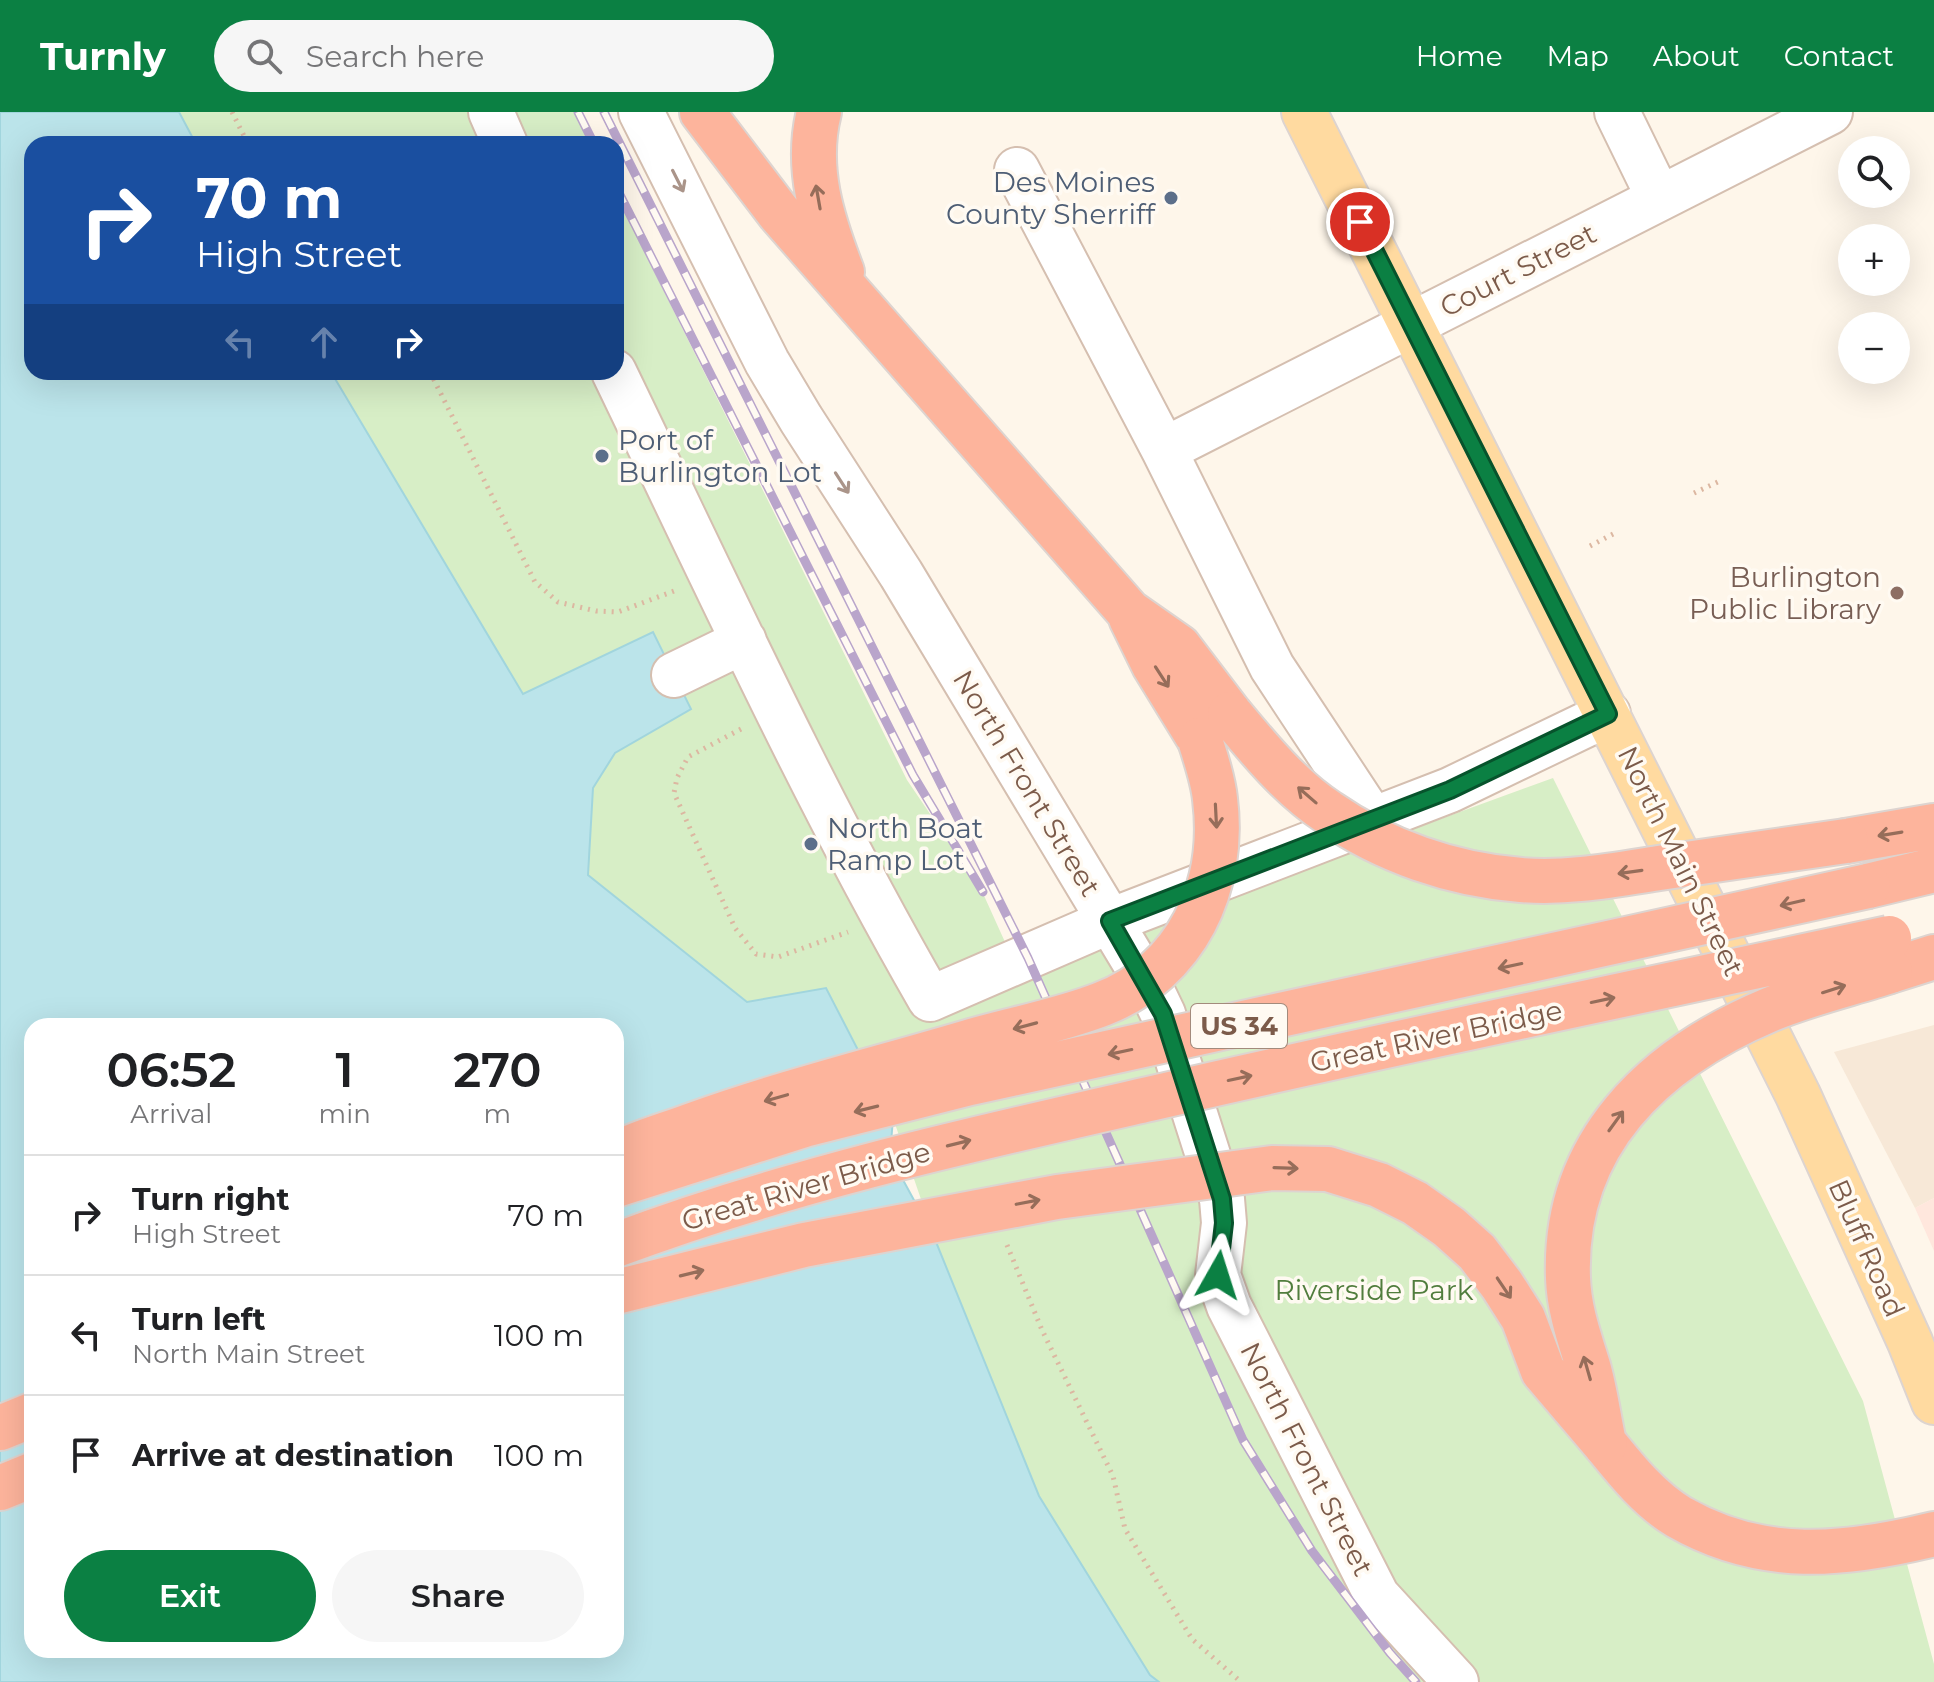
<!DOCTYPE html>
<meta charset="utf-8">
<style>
:root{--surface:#fff;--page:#f6f6f6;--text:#202124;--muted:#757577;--line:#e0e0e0;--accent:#0b8043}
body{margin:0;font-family:Montserrat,sans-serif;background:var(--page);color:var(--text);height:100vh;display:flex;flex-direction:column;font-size:30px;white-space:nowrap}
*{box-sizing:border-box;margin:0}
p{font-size:26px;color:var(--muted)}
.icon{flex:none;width:44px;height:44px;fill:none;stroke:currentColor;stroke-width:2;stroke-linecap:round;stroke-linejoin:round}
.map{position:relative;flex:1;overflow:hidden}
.sheet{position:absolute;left:24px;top:906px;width:600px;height:640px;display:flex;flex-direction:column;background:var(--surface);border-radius:24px;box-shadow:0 8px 32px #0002}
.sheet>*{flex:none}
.hud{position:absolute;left:24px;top:24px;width:600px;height:244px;border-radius:24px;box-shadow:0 8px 32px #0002;background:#1a4fa0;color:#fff;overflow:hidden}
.controls{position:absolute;left:1838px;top:24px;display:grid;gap:16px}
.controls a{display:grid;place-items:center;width:72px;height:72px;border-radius:50%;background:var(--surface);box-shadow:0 8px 32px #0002;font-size:40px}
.pin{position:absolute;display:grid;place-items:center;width:68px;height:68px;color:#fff;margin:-34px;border:4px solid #fff;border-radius:50%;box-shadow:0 2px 8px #0007}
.me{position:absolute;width:88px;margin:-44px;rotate:6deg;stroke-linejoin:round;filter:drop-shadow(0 0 6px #0008)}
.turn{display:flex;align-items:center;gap:28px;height:168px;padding:0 40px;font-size:36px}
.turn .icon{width:104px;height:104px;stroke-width:2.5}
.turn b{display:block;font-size:56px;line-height:68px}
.lanes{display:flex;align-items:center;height:76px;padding:0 40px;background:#0003;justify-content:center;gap:40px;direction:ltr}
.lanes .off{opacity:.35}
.eta{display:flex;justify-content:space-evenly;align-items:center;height:136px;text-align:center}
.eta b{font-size:48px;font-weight:600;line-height:56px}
.primary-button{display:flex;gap:16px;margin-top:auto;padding:16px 40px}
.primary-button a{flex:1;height:92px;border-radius:48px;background:var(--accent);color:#fff;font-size:32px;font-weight:600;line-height:92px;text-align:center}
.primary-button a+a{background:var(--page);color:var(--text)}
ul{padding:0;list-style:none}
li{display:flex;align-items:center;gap:24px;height:120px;padding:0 40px;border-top:2px solid var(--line)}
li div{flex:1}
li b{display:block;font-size:30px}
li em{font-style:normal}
header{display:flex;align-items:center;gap:48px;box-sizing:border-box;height:112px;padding:0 40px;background:var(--accent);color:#fff}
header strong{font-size:38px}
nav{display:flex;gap:44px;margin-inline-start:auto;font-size:28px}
.search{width:560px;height:72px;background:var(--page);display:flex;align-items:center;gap:20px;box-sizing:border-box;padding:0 28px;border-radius:44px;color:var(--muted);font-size:30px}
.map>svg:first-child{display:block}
.residential{fill:#f7e8d7}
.commercial{fill:#ffe7dd}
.green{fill:#d7eec6}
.water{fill:#bbe4ea;stroke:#a1d5dd;stroke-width:2;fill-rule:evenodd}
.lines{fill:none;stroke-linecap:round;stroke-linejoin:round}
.minor-casing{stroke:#d5bfb0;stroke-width:48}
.major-casing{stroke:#ddd4d0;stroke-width:48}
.highway-casing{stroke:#ddd4d0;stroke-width:48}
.path{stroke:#dcb7a1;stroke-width:5;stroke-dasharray:2 6;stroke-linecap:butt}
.minor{stroke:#fff;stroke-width:44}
.major{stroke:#ffdaa0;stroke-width:44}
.highway{stroke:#fdb49c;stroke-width:44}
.rail-casing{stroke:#b9a5cb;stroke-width:9}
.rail{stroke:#fffaf2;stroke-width:6;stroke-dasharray:18;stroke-linecap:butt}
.highway-bridge-casing{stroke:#ddd4d0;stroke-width:48;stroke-linecap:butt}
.highway-bridge{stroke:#fdb49c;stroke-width:44}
.oneway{stroke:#aa9489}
.oneway2{stroke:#966d5a}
.route-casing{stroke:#07532c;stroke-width:20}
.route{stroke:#0b8043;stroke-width:14}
.service-dot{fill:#5c6f8a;stroke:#fffaf2;stroke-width:3}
.education-dot{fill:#8d6e63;stroke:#fffaf2;stroke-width:3}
.labels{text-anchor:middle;stroke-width:7;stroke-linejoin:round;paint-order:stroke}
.shield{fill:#fffaf2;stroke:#a38b7c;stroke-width:2}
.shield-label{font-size:26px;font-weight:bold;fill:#7c5b4a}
.service-label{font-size:28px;fill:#4e5e75;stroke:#fffaf2;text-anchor:start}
.street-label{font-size:28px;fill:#7c5b4a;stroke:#fffaf2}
.education-label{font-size:28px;fill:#785e54;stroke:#fffaf2;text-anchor:end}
.park-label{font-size:28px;fill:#517d3d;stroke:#fffaf2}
</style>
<header>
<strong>Turnly</strong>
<div class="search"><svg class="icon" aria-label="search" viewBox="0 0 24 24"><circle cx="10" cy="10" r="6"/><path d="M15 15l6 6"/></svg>Search here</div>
<nav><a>Home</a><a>Map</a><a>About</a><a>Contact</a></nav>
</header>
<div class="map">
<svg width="1934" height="1570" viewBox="0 0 1934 1570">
<rect width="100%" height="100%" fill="#fef6ea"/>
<path class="residential" d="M1934,913V1086L1915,1096L1834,940Z"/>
<path class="commercial" d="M1934,1086V1139L1915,1096Z"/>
<path class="green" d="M179,0H575L591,32H196Z
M616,83L907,668L981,777L1019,861L1553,666L1863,1289L1934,1552V1570H1159L1150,1563L1039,1384L934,1125L893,1006L588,763L593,676L615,641L690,597L653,520L523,583L331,260H616Z"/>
<path class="water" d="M0,0H179L196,32H32V260H331L523,582L653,520L691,597L615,641L593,676L588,763L747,890L826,876L893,1006L890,1044L934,1125L1039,1384L1150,1563L1159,1570H0ZM32,914H616V1538H32Z"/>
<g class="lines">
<defs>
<path id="minor" d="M491,0L505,32
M641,0L767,250L801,307L901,462L1152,879L1163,902L1222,1087L1224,1111L1218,1163L1229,1194L1377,1484L1456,1570
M1617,0L1659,86
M1017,58L1164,338L1272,555L1373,708
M614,260C716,471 813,684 930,887L1110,809L1450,678L1608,602
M1164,338L1830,0
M674,563L744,529"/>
<path id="major" d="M1304,0L1798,983L1910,1230L1934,1290"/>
<path id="highway" d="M702,0L779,101L1129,500L1179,535L1230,602
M819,0C805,56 822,108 842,160
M1131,506L1154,553L1200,628
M1846,729L1934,714
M1868,774L1934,758
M1890,859L1934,845
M0,1316L32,1303
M1605,1332C1626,1358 1649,1387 1679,1405C1763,1453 1844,1444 1934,1422
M0,1376L32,1363"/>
</defs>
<use href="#minor" class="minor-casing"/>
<use href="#major" class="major-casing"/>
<use href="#highway" class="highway-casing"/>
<path class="path" d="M232,0L248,32
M430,260L535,470L558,490L596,499L618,500L674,479
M1694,381L1720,369
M1590,434L1615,421
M741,617L688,645L677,666L674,681L735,816L756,842L778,845L848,820
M1007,1133L1042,1218L1113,1364L1125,1417L1192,1527L1241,1570"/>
<use href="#minor" class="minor"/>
<use href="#major" class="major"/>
<use href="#highway" class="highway"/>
<defs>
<path id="rail" d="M578,0L594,32
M604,0L1028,846L1243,1328L1312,1439L1390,1541L1416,1570
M616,75L913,663L983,780"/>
</defs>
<use href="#rail" class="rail-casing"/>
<use href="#rail" class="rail"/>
<defs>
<path id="highway-bridge" d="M1230,602C1259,637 1290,675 1328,700C1384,739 1453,763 1521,768C1567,772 1614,763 1659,756C1722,747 1784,738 1846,729
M616,1042C641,1029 669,1022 695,1012C784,980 877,957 968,930C1012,917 1059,909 1102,892C1187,859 1226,775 1215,687C1213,667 1206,647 1200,628
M616,1073L804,1013L970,971L1868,774
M616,1133C789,1068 969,1028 1149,987C1395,930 1642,879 1889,826
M616,1180L804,1133L1057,1085L1272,1056L1328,1057L1379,1073L1415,1091L1449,1115L1477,1140L1502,1173L1523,1206L1543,1259L1605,1332
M1603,1326C1598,1302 1595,1278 1588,1254C1579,1225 1569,1197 1568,1166C1563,1032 1653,947 1769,898C1807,882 1850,872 1890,859"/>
</defs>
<use href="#highway-bridge" class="highway-bridge-casing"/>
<use href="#highway-bridge" class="highway-bridge"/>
</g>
<defs><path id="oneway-shaft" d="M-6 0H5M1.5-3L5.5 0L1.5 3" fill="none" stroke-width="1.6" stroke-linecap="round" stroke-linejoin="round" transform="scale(2)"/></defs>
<g class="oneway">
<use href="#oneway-shaft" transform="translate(678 69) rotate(63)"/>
<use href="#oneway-shaft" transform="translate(842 371) rotate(57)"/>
</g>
<g class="oneway2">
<use href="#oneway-shaft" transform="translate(818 85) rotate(-100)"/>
<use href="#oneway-shaft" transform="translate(1162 565) rotate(57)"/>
<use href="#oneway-shaft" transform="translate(1307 683) rotate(-139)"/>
<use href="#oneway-shaft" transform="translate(1216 704) rotate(87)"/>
<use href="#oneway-shaft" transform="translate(1890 722) rotate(171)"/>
<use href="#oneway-shaft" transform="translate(1630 760) rotate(172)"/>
<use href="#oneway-shaft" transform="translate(1792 791) rotate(167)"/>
<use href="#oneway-shaft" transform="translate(1510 854) rotate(168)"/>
<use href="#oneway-shaft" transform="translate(1834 877) rotate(-18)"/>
<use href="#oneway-shaft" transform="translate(1603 888) rotate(-12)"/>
<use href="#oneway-shaft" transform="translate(1025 914) rotate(165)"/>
<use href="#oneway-shaft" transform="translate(1120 940) rotate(168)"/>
<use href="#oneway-shaft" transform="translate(1240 966) rotate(-12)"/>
<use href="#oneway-shaft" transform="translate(776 986) rotate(164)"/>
<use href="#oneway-shaft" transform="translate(866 997) rotate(166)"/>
<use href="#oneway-shaft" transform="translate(1616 1009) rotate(-54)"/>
<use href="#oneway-shaft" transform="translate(959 1031) rotate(-14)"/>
<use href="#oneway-shaft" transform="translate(1286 1056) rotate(2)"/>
<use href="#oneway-shaft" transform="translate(1028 1090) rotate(-11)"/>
<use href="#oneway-shaft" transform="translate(692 1161) rotate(-14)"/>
<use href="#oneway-shaft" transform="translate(1504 1176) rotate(56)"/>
<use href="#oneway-shaft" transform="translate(1587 1256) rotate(-106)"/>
</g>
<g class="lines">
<defs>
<path id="route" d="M1218,1163L1224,1111L1222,1087L1163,902L1110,809L1450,678L1608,602L1360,110"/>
</defs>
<use href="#route" class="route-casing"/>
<use href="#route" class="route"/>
</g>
<g class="service-dot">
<circle cx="1171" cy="86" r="8"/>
<circle cx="602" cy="344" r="8"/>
<circle cx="811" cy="732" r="8"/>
</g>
<circle class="education-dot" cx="1897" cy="481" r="8"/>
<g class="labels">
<rect class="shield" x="1191" y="892" width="96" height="44" rx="6"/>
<g class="shield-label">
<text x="1239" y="923">US 34</text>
</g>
<g class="service-label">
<text x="1155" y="80" text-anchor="end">Des Moines<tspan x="1155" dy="32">County Sherriff</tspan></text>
<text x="618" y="338">Port of<tspan x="618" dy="32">Burlington Lot</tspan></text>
<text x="827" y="726">North Boat<tspan x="827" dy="32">Ramp Lot</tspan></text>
</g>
<g class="street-label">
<text transform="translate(1518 158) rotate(-27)" y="10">Court Street</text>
<text transform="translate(1027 671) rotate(59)" y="10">North Front Street</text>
<text transform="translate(1681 749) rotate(64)" y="10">North Main Street</text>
<text transform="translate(1436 924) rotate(-12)" y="10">Great River Bridge</text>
<text transform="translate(806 1074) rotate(-16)" y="10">Great River Bridge</text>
<text transform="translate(1867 1136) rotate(66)" y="10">Bluff Road</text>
<text transform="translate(1307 1347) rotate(63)" y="10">North Front Street</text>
</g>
<g class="education-label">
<text x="1881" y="475">Burlington<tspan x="1881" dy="32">Public Library</tspan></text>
</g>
<g class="park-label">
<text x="1374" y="1188">Riverside Park</text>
</g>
</g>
</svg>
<div class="controls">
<a><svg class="icon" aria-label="search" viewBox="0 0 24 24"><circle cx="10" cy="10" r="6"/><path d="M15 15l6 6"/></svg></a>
<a>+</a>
<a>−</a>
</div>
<div class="pin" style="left:1360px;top:110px;background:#d93025"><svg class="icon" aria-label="arrive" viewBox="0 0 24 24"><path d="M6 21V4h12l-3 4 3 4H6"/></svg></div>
<svg class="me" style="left:1218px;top:1163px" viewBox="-20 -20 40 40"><path d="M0-17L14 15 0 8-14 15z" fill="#0b8043" stroke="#fff" stroke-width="4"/></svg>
<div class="hud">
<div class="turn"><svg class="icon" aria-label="right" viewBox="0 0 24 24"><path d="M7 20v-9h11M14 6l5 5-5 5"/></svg><div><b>70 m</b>High Street</div></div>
<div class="lanes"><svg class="icon off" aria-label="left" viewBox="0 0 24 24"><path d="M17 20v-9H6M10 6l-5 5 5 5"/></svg><svg class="icon off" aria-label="ahead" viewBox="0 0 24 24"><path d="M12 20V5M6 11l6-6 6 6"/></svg><svg class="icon" aria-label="right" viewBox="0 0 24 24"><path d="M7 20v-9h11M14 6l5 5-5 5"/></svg></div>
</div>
<section class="sheet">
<div class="eta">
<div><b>06:52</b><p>Arrival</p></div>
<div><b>1</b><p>min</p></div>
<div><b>270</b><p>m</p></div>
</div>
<ul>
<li><svg class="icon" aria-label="right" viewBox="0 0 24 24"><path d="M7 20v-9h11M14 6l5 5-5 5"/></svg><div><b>Turn right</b><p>High Street</p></div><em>70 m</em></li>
<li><svg class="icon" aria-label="left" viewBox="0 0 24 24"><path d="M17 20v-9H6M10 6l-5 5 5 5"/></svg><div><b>Turn left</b><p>North Main Street</p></div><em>100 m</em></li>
<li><svg class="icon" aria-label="arrive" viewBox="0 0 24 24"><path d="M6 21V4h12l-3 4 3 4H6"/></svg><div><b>Arrive at destination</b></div><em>100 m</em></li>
</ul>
<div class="primary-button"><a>Exit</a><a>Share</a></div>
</section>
</div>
